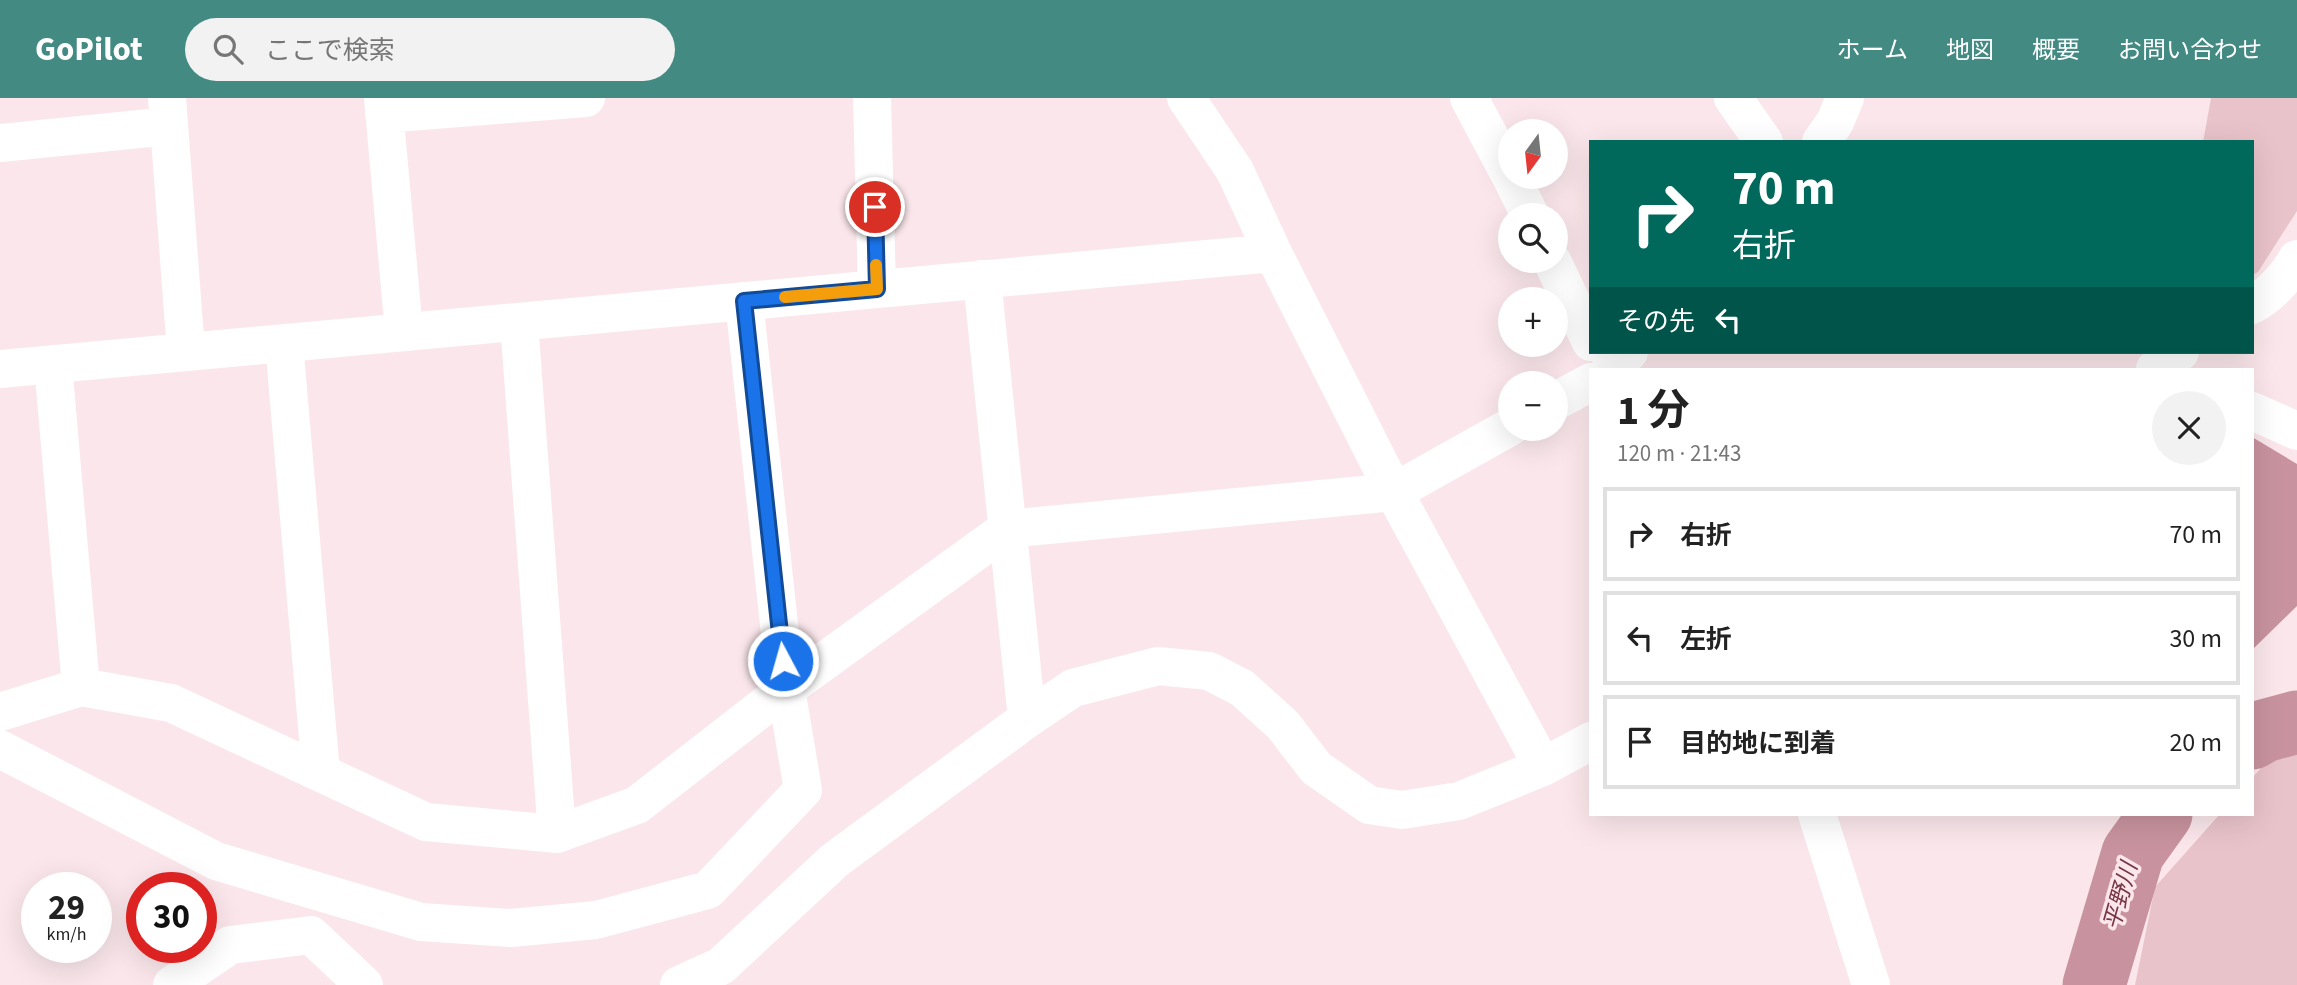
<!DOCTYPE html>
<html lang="ja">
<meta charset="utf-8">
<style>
:root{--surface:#fff;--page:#f2f2f2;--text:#222;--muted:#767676;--line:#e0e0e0;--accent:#438a82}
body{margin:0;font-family:"Source Sans 3","Noto Sans JP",sans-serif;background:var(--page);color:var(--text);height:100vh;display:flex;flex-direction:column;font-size:26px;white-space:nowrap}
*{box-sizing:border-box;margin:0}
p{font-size:23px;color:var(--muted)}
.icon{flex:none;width:38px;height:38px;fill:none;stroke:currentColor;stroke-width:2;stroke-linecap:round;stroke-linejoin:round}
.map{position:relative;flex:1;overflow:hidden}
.sheet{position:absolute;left:1589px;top:270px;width:665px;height:448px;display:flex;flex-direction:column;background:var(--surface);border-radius:0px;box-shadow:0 7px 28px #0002}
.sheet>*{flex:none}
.top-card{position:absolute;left:1589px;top:42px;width:665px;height:214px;border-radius:0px;box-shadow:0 7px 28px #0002;background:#00695c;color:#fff;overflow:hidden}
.needle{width:46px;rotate:195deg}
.tools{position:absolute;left:1498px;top:21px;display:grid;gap:14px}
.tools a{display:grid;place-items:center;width:70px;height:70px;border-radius:50%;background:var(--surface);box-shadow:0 7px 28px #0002;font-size:35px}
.speed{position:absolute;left:21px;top:774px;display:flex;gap:14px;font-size:35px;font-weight:700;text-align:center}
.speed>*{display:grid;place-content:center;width:91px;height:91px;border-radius:50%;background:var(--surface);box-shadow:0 7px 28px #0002;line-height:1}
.speed small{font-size:18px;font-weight:400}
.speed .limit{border:10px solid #d22;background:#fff;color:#111}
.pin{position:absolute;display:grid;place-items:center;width:60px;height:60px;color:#fff;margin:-30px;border:4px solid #fff;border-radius:50%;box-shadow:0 2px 7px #0007}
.me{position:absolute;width:77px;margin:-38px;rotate:354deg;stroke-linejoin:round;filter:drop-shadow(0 0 5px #0008)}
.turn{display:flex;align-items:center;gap:24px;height:147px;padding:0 28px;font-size:32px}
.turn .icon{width:91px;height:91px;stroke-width:2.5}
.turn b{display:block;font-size:49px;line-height:60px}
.then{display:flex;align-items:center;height:66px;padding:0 28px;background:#0003;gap:14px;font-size:26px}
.round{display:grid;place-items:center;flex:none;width:74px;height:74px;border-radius:37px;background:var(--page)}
.headline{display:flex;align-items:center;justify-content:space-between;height:119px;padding:0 28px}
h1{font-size:42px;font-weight:700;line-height:52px}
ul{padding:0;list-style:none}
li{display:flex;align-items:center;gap:21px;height:94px;margin:0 14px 10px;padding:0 14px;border:4px solid var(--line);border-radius:0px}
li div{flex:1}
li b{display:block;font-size:26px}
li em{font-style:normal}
header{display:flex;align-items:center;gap:42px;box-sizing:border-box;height:98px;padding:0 35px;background:var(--accent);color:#fff}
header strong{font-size:33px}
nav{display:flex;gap:38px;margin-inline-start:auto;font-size:24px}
.search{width:490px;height:63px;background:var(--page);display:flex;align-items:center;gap:18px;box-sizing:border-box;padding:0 24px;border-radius:38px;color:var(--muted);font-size:26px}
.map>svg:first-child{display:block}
.green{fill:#e9c3ca}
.water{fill:#c8939e}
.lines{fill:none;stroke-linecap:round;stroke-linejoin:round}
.river{stroke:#c8939e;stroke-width:63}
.minor{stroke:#fff;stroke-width:38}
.route-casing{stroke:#114b97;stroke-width:18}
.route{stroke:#1a73e8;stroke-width:12}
.slow{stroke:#f59e0b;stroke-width:12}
.labels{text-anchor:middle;stroke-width:7;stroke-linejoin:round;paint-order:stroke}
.water-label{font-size:23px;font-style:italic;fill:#773546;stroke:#fbe7eb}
</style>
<header>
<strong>GoPilot</strong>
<div class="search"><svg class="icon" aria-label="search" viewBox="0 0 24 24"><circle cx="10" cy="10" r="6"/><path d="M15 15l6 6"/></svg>ここで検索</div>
<nav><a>ホーム</a><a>地図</a><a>概要</a><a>お問い合わせ</a></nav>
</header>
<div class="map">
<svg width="2297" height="887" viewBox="0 0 2297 887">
<rect width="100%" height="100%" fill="#fbe7eb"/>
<path class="green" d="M2211,0H2297V113L2258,174L2252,177V44H2203Z
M2280,649L2297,652V887H2135L2155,789L2220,716H2252V680Z"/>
<path class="water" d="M2252,339L2297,366V508L2252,552Z"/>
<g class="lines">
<path class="river" d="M2252,640L2264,633L2297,624
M2094,887L2133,755L2161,716"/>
<path class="minor" d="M167,0L186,254
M383,0L404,234
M872,0L877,191
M1186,0L1235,73L1273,155L1394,394L1543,669
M1469,0L1510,77
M1733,0L1764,44
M384,16L586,0
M1821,44L1835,24L1845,0
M0,45L169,28
M1511,79L1530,117
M1552,163L1591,244
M982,181L1027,621
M2252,207C2270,197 2287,179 2297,161
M519,224L557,736
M284,245L321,675
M53,266L81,589
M0,271L1273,155
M1610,271L1629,254
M2155,271L2180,254
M1556,303L1591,284
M2252,313L2297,333
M0,614L81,589L171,605L426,724L557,736L637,707L786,591L1007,431L1394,394L1510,329
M0,651L216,763L421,824L511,830L596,822L708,792L803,692L786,591L744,203
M1817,716L1871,887
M172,887L230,847L311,837L364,887
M679,887L721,868L835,762L1027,621L1073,590L1158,568L1209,573L1242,590L1283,627L1316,670L1369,707L1402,712L1459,703L1543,669L1591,643"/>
</g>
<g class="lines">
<defs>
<path id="route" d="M783,563L744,203L877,191L875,109"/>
</defs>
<use href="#route" class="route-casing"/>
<use href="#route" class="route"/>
<path class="slow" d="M785,199L877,191L876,167"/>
</g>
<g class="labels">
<g class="water-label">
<text transform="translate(2120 798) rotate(-74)" y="8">平野川</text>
</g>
</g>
</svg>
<div class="tools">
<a><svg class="needle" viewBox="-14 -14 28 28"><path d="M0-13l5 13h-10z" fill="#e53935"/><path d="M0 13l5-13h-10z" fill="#767676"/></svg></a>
<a><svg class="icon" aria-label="search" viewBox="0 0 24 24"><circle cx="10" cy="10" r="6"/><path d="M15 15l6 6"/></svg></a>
<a>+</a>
<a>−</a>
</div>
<div class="speed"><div>29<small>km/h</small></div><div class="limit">30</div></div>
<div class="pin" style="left:875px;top:109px;background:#d93025"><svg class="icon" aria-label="arrive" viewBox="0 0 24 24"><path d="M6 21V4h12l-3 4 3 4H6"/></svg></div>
<svg class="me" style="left:783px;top:563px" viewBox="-20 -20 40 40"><circle r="17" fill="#1a73e8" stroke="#fff" stroke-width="3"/><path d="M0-11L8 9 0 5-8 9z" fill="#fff"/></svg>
<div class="top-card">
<div class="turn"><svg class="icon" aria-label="right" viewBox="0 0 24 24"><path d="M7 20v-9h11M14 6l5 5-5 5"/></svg><div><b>70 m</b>右折</div></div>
<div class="then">その先<svg class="icon" aria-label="left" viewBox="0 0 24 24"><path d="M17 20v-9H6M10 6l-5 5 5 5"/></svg></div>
</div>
<section class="sheet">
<div class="headline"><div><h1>1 分</h1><p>120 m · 21:43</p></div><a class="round"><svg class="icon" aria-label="close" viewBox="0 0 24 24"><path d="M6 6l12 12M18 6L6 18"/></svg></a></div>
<ul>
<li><svg class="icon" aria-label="right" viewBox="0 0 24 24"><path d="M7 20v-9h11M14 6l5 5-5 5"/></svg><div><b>右折</b></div><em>70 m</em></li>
<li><svg class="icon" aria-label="left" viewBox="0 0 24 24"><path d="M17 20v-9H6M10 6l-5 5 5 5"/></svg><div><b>左折</b></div><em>30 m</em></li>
<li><svg class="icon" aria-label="arrive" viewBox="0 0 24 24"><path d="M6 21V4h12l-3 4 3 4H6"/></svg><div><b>目的地に到着</b></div><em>20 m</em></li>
</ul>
</section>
</div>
